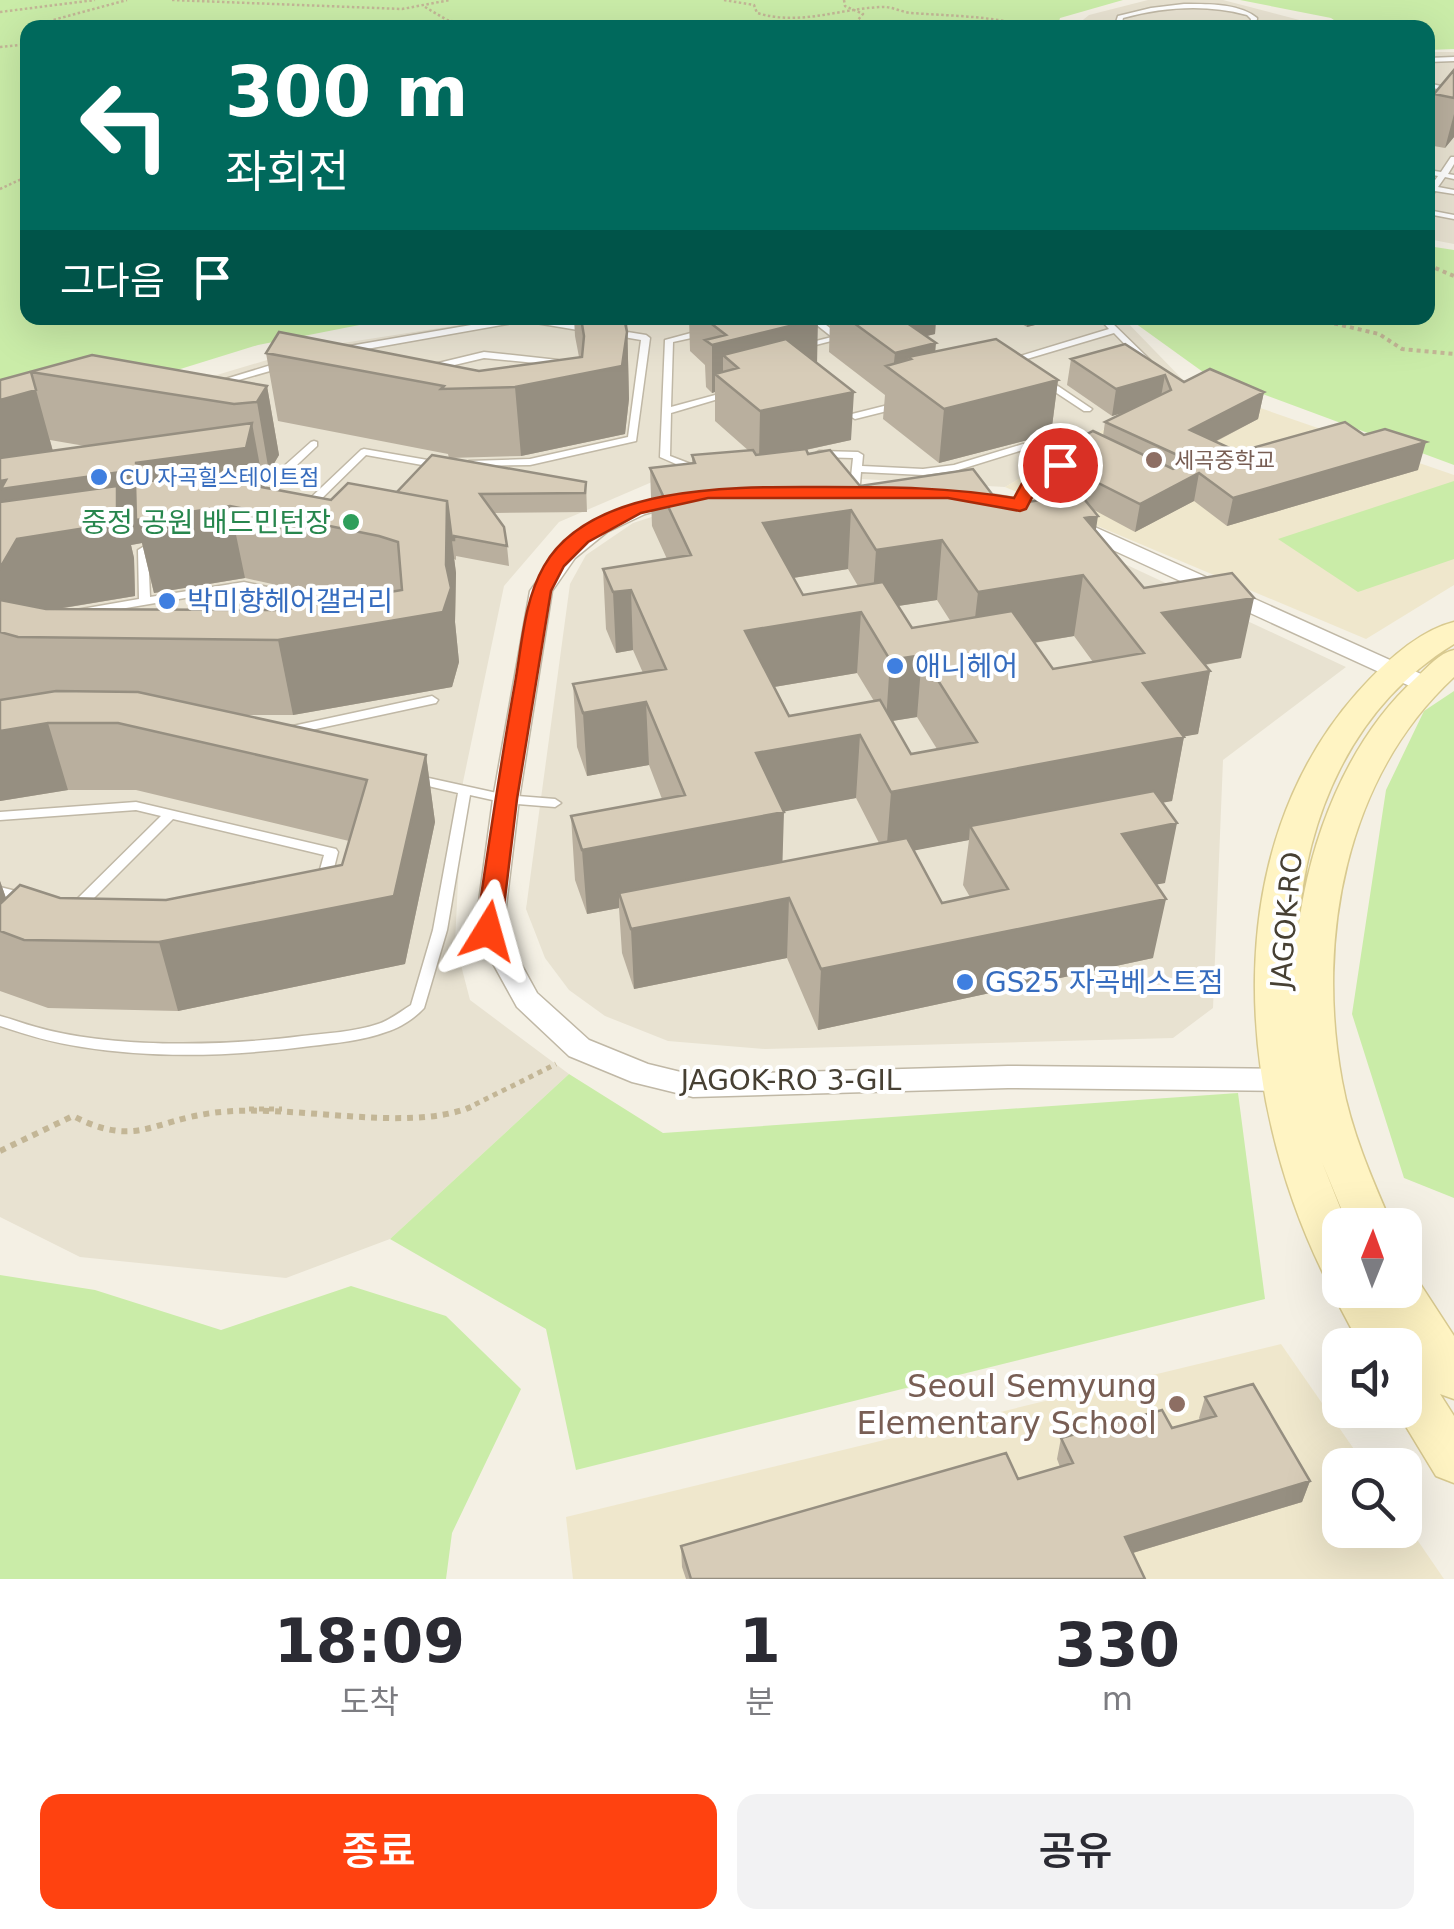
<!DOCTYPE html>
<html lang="ko">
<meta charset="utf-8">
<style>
:root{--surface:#fff;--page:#f2f2f3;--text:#2b2b33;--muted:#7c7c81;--accent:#ff4210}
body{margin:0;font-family:"DejaVu Sans","Noto Sans KR",sans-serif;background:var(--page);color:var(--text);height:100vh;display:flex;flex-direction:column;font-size:38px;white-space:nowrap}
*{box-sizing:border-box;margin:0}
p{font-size:32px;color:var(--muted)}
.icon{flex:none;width:55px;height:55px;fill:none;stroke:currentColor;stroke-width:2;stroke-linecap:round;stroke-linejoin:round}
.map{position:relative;height:1579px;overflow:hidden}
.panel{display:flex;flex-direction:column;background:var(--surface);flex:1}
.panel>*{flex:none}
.banner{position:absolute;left:20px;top:20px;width:1415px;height:305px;border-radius:20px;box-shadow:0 10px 40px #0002;background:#00695c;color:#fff;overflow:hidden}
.needle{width:65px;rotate:1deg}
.buttons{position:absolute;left:1322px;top:1208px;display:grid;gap:20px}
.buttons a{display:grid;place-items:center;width:100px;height:100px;border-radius:20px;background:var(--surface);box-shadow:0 10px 40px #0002;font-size:50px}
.pin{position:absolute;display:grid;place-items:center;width:85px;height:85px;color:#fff;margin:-42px;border:5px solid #fff;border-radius:50%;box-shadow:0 2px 10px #0007}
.me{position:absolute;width:110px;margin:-55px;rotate:8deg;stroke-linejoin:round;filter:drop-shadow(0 0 8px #0008)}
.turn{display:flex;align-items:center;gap:35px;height:210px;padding:0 40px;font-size:45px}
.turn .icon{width:130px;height:130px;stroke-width:2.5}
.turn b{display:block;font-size:70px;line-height:85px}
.then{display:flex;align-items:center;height:95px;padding:0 40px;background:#0003;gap:20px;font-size:38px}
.eta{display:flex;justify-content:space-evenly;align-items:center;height:170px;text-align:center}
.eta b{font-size:60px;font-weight:600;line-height:70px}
.button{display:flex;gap:20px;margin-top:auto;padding:20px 40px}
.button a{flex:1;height:115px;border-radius:20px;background:var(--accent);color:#fff;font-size:40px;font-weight:600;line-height:115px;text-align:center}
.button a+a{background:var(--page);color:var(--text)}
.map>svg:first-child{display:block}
.residential{fill:#e8e2d1}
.education{fill:#efe7cc}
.green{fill:#caeca8}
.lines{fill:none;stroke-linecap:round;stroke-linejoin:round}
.service-casing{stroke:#c0b8a6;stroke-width:3}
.minor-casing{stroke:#c0b8a6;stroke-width:3}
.secondary-casing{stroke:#d8c98f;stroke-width:3}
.path-far3{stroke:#c3b696;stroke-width:2.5;stroke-dasharray:2.5 2.5;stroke-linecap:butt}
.path-far2{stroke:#c3b696;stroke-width:4;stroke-dasharray:4 4;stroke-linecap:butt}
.path-far1{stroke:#c3b696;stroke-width:5;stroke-dasharray:5 5;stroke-linecap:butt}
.path{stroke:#c3b696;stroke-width:6;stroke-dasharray:6 6;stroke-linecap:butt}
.service{fill:#fff;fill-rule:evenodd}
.minor{fill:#fff;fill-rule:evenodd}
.secondary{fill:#fff4c3;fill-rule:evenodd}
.wall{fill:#b9af9e;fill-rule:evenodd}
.shaded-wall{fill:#968f81}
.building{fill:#d7ccb8;stroke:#968f81;stroke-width:2.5;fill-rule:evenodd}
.route{fill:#ff4210;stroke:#a62b0a;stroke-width:2.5}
.education-dot{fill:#8d6e63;stroke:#fff;stroke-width:4}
.shop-dot{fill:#3f7fe0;stroke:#fff;stroke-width:4}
.leisure-dot{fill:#2e9e5b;stroke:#fff;stroke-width:4}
.labels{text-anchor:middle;stroke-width:8;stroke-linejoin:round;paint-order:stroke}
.far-education-label{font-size:22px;fill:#785e54;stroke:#fff;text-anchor:start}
.far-shop-label{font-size:22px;fill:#366cbe;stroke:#fff;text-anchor:start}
.leisure-label{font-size:28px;fill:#27864d;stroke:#fff;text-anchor:end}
.shop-label{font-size:28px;fill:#366cbe;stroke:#fff;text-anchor:start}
.street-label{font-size:28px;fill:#474033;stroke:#fff}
.near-education-label{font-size:32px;fill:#785e54;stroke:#fff;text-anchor:end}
</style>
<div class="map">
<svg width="1454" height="1579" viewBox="0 0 1454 1579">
<rect width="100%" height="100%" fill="#f4f0e4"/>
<path class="residential" d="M1148,0H1223L1326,27L1073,28L1089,15Z
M1428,52H1454V244L1428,239Z
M505,318H1123L1185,382L1005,487L826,477L652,482L559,522L504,586L463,782L455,942L470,1000L569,1074L390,1239L286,1278L80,1257L0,1217V440L304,349Z
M670,511L1041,525L1346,667L1223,760L1213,1008L1173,1038L765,1049L668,1041L605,1016L569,990L545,958L526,909L570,584L586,555L633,523Z"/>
<path class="education" d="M1185,382L1454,475V585L1366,639L1005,487Z
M1281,1344L1365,1465H1340V1530H1405V1522L1444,1579H573L566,1517Z"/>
<path class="green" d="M0,0H1123L1060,18L1057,28H28V318H395L258,345L0,425Z
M1240,0H1454V49L1428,50V28L1344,27L1331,18Z
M1428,246L1454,250V465L1203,372L1128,318H1428Z
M1454,481V559L1358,592L1278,539Z
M1454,691V1198L1404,1178L1352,1014L1386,790L1424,711Z
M569,1074L663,1133L1238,1093L1265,1299L576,1470L546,1329L390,1239Z
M0,1275L95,1290L221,1330L351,1286L446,1316L521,1389L452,1533L446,1579H0Z"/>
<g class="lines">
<defs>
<path id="service" d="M1184,4C1207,4 1239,3 1257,18L1256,28H1250L1251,19L1247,15C1206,4 1164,7 1123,18L1122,22L1127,28H1120L1116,22L1118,16L1151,8Z
M1454,57V61L1428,62V58Z
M1428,83L1449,88L1450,89L1447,91L1428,87Z
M1451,157H1454V164L1448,174L1454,175V179L1445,177L1438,187L1454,190V194L1435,191L1431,198H1428V186H1431L1438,176L1428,174V170L1441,172Z
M1428,210L1454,215V219L1428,214Z
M512,318H537L590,326L594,329L590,332L524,321L344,353L340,350L344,347Z
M808,318H817L843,338L800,349V345L832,337Z
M1099,318H1107L1150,360V364H1144L1114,333L1020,361L1022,363L1020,365H1014L1007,360L1109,329Z
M615,330L646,335L650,338L636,441L530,465L466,466L464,464L469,461L530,459L628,437L641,340L612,335V331Z
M702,330L706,333L705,335L673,342L671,407L730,391L735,394L671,413L670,456L696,466V470L692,471L660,457L665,340Z
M484,352L558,360L577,369L573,421L481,435L351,409L346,406L372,379ZM484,358L556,365L569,372L565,417L481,429L358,405L378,383Z
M281,362L284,363V367L214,387L209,384Z
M1046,379L1049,380L1092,409L1090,411H1084L1043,384V380Z
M896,403L899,404V408L855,419L850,416L852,414Z
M314,441L317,442V446L281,480L245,484L240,481L245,478L274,475L311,442Z
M1023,444L1026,445V449L955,471L923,475L861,472L859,496L854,499L849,496L853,458L819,457L814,454L819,451L858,452L863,455L862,466L923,469L954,465Z
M364,449L439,462L444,465L439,468L366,455L311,509H303V505L361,450Z
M1054,466L1059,469L1058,471L1036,482L1024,507H1016L1015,505L1028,478Z
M143,547L148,550L150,597L244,582L385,612L391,615L397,651L388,660L384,661L271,680H67L37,670L31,658L53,614L139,599L138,550ZM244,588L380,617L385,650L380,655L271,674H68L46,666L43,658L61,619Z
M432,696L438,700L436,703L288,735L282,731L288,727Z
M415,775L506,795L555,799L561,803L555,807L506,803L470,795L447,930L424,1008C415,1018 400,1028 386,1032C362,1041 335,1043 311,1046C236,1056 156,1059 82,1047C53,1043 27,1035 0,1026V1016C12,1019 24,1024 36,1027C113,1049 224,1046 302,1036C327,1033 354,1032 378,1024C390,1020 400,1012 411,1005L433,930L458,793L411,782L409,779Z
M136,802L336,849L338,852L330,884L323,889L316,884L324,855L173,819L81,911H71L69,908L71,905L161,816L136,810L0,820V812Z
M0,887L32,895L34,898L32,901L27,903L0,897Z"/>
<path id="minor" d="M966,490L1020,499L1068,515L1430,678L1434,683L1422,690L1414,688L1054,523L1016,510L959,500L956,496Z
M682,492L692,498L689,502L645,514L607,532L575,558L552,591L519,799L503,931L537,993L589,1040L648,1064L693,1075L1008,1066L1297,1069L1307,1072L1312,1080L1307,1088L1297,1091L1008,1088L693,1097L632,1082L569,1056L517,1007L475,931L493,799L530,591L560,549L592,523L631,506Z"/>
<path id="secondary" d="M1454,622V644C1352,706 1305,817 1298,932C1309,840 1347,740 1417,677C1429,666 1438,654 1454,650V677C1345,778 1316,939 1342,1081C1351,1131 1372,1179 1392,1225H1348L1322,1162L1347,1225H1340V1290H1405V1272L1415,1276L1454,1336V1399L1440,1394L1454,1416V1483L1436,1476L1396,1410H1405V1360L1420,1365L1408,1346L1405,1353V1345H1360L1331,1290L1336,1279L1324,1275C1236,1096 1217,851 1357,693C1382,665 1417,631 1454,622Z"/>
</defs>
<use href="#service" class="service-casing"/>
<use href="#minor" class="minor-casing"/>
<use href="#secondary" class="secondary-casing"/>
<path class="path-far3" d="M172,0L402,9L450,0
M724,0L754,5L757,13C801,26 837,9 881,7C891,6 901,12 911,13C953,16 995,16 1035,28
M844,0L845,6L863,14L851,28
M425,7L447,20L482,28
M0,12L95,0
M42,28L51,22
M58,28L53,20L127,0
M0,47L28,44
M0,189L28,176"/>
<path class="path-far2" d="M1428,265L1454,276
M1311,318L1379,334L1402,349L1454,354"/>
<path class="path-far1" d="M249,1109H282
M466,1109L556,1064"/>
<path class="path" d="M0,1151L73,1116C135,1148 152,1121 212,1113C291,1102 404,1134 471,1107"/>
<use href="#service" class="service"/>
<use href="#minor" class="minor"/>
<use href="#secondary" class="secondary"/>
</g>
<path class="wall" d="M1454,70V137L1445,148L1428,145V123L1434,94Z
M574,318H627L629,399L625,434L521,456L449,458L448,454L278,421L266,353L479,371L579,357L575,336Z
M689,318H816L817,363L851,440L806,450L808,454L860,486L1001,506L1066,496L1041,483L1045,456L1103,436L1105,422L1125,412L1112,416L1067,385L1071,359L1125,344L1184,382L1264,392L1258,419L1215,442L1238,452L1418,470L1227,526L1194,501L1135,532L1094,510L1096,530L1144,588L1241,658L1205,665L1210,671L1198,734L1184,736L1172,801L1162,802L1165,883L1156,884L1153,958L818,1030L787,958L634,989L622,953L619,908L587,914L575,880L571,816L662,799L649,765L587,776L577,747L573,684L643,673L633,650L616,653L606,629L603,569L667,559L652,526L650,468L692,463V455L749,451L715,421V392L712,393L706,387L705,365L690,351ZM848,569L858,586L803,595L793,578ZM937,600L951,622L912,628L898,606ZM1074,636L1093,662L1053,669L1034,643ZM857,673L874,701L789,716L774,687ZM917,717L937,749L911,754L892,721ZM856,798L879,843L782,862L783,811ZM969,840L963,885L970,897L942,903L914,850Z
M830,318H936L935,334L926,336L935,352L1058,380L1051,434L939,463L883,419L885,395L829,352Z
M1012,318H1063L1027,327Z
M92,355L267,386L279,455L269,472H261L264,488L331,500L397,492L586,482L587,512L494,513L507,546L509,566L456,556V560L454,559L456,573L455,622L459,662L452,687L293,715H243L426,755L435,822L405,964L178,1011L48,1008L0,991V881L6,898L166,900L342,865L349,841L136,790H68L0,801V380ZM50,440L85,446L53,451ZM142,543L154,593L245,578L345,600L283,610L58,609L135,596L134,558L131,545Z
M1205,1397L1310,1481L1302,1502L1133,1553L1145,1579H686L682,1567L681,1546L1018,1479L1060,1467L1057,1459L1061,1438L1172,1428L1200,1420L1199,1418Z"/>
<path class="shaded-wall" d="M1454,114V137L1445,148Z
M623,318H627L629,399L625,434L521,456L515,387L624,351Z
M882,318H936L935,334L886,346Z
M1028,318H1063L1027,327Z
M818,319L817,365L738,368L723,355V380L715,374V392L712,393V345Z
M936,343L932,390L908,357L907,381L893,371L895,353Z
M1165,375L1160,402L1112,416L1116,389Z
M1058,380L1051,434L939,463L944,409Z
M267,386L279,455L269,472L257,402Z
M36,390L55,459L0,476V400Z
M854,392L851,440L759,460L760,411Z
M1264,392L1258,419L1185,457L1190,430Z
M252,423L265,493L230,506L245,578L154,593L142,543L131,545L134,558L135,596L38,612L0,632V481L135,463Z
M1426,442L1418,470L1227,526L1233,498Z
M1199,473L1194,501L1135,532L1140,504Z
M447,501L456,573L455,622L459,662L452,687L293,715L278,640L449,593L446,565Z
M851,510L848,569L762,583L763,523Z
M1098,516L1089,575L1083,576L1074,636L971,653L978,592L1085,518Z
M942,540L937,600L872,610L876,550Z
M631,590L633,650L616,653L613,592Z
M1254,598L1241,658L1151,674L1162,613Z
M861,612L857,673L745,692V631Z
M922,655L917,717L886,722L890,660Z
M1210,671L1198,734L1132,746L1143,683Z
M646,702L649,765L587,776L583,713Z
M48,723L68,790L0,801V731Z
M860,735L856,798L755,817L756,753Z
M1184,737L1172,801L977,838L970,826L969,840L886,856L891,792Z
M426,755L435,822L405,964L178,1011L159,942L394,896Z
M784,812L782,876L619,893V908L587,914L582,850Z
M1177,823L1165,883L1111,893L1122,834Z
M0,881L20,938L0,931Z
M789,898L787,958L634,989L631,929Z
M1166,899L1153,958L818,1030L821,969Z
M1310,1481L1302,1502L1119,1557L1125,1537Z"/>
<path class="building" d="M1454,70V98L1434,94Z
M581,318H624L627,332L622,366L515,387L441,389L444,386L266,353L279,332L479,371L582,357L584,336Z
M704,318H816L818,319L712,345L705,340L726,335Z
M847,318H900L936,343L895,353Z
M786,339L854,392L760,411L715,374L738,368L723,355Z
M996,339L1058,380L944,409L886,366L911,359L908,357Z
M1125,344L1184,382L1210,369L1264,392L1190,430L1238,452L1345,422L1364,435L1385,429L1426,442L1233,498L1199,473L1140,504L1045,456L1093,431L1173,469L1187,465L1184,458L1105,422L1171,390L1165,375L1116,389L1071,359Z
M92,355L267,386L257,402L234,404L31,372L36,390L0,400V380Z
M252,423L246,448L135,463L156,467L1,489L6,480L0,481V458Z
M806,449L808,454L830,450L860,486L973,469L1001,506L1080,494L1098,516L1085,518L1144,588L1232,573L1254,598L1162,613L1210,671L1143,683L1184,737L891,792L860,735L756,753L784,812L582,850L571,816L685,795L646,702L583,713L573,684L666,669L631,590L613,592L603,569L691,555L650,468L695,463L692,455L753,450L756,455ZM851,510L876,550L942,540L978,592L1083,575L1144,653L1053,669L1012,611L912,628L883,582L803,595L763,523ZM861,612L890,660L922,655L977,742L911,754L880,700L789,716L745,631Z
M432,455L586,482L585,493L480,494L504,527L507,546L454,536V540H452L447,501L397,492Z
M197,475L331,500L348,483L447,501L446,565L451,588L443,612L278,640L18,637L0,632V600L46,609L283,610L402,590L398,542L379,536L230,506L136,520L135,483Z
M117,486V523L17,539L0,568V502Z
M56,691L138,692L426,755L394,896L159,942L24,940L0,931V904L20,885L60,898L166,900L342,865L367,780L118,723H48L0,731V700Z
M1154,791L1177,823L1122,834L1166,899L821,969L789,898L631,929L619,893L907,838L942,903L1008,889L970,826Z
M1253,1384L1310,1481L1125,1537L1145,1579H691L681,1546L1006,1453L1018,1479L1073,1463L1061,1438L1162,1410L1172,1428L1216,1416L1205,1397Z"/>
<path class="route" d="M1060,460L1069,465L1067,469L1039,484L1026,509L1020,511L948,498H708L641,513L588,542L564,566L551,591L517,799L501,931L488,940L480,937L476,931C488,848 500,766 515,683C522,644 524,601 544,566C592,482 742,487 825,487C891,487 948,487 1014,498L1026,476Z"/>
<g class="education-dot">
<circle cx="1154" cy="460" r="10"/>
<circle cx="1177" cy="1404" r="10"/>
</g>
<g class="shop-dot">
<circle cx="99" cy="477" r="10"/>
<circle cx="167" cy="601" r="10"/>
<circle cx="895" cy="666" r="10"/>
<circle cx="965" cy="982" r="10"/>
</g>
<circle class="leisure-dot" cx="351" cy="522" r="10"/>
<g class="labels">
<g class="far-education-label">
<text x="1174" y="468">세곡중학교</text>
</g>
<g class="far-shop-label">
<text x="119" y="485">CU 자곡힐스테이트점</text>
</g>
<g class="leisure-label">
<text x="331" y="532">중정 공원 배드민턴장</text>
</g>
<g class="shop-label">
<text x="187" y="611">박미향헤어갤러리</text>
<text x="915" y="676">애니헤어</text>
<text x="985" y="992">GS25 자곡베스트점</text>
</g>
<g class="street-label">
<text transform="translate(1286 920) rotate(-85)" y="10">JAGOK-RO</text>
<text x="791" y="1090">JAGOK-RO 3-GIL</text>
</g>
<g class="near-education-label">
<text x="1157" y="1397">Seoul Semyung<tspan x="1157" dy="37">Elementary School</tspan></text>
</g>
</g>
</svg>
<div class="buttons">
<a><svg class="needle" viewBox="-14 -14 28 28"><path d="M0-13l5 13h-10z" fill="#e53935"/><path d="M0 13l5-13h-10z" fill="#7c7c81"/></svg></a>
<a><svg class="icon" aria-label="sound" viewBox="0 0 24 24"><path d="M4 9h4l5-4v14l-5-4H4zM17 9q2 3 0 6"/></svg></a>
<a><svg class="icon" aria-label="search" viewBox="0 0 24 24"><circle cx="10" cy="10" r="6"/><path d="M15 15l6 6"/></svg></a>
</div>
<div class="pin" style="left:1060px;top:465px;background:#d93025"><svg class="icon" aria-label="arrive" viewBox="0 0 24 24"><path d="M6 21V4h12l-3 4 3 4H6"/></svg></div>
<svg class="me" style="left:488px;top:931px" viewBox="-20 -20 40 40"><path d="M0-17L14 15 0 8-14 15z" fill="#ff4210" stroke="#fff" stroke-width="4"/></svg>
<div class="banner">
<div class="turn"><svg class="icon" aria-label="left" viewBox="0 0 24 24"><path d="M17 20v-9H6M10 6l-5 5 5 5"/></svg><div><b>300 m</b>좌회전</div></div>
<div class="then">그다음<svg class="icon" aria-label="arrive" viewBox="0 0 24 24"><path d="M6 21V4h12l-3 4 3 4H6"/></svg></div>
</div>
</div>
<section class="panel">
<div class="eta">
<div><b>18:09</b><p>도착</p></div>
<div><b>1</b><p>분</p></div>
<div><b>330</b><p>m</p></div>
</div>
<div class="button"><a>종료</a><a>공유</a></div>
</section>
